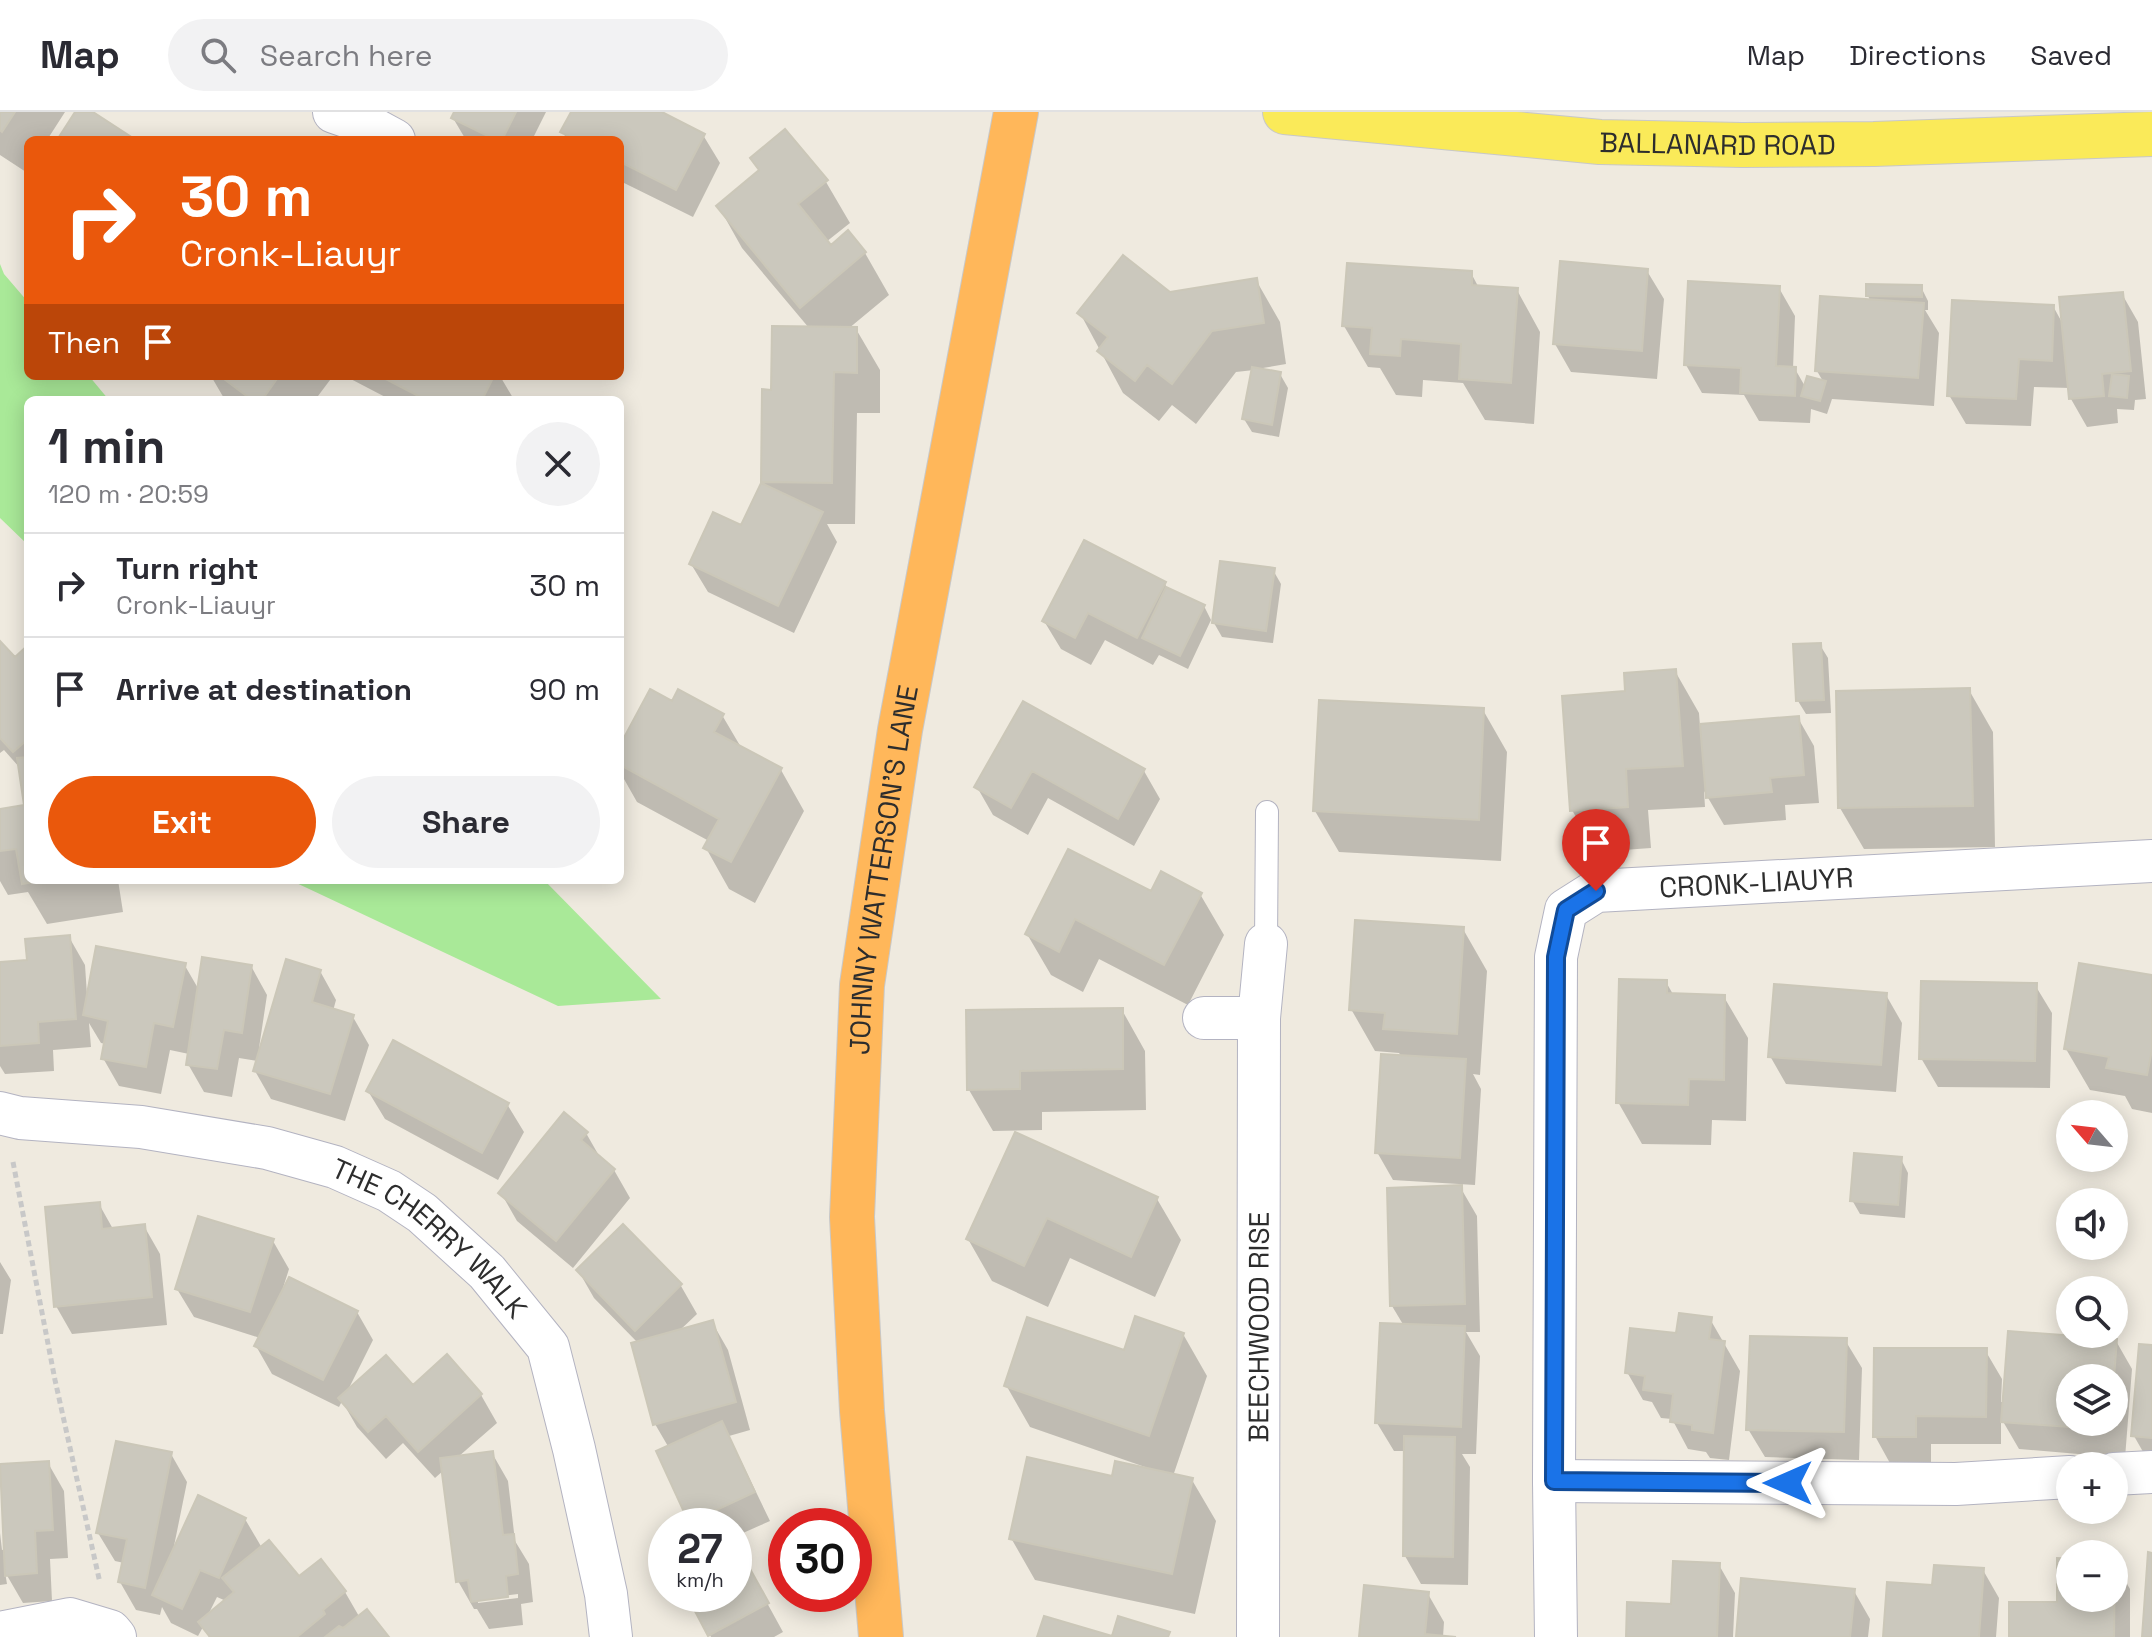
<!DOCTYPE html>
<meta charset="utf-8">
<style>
:root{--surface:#fff;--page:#f2f2f3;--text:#2b2b33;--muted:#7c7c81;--line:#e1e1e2;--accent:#ea580c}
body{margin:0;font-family:"Space Grotesk",sans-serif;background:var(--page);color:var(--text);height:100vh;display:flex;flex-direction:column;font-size:30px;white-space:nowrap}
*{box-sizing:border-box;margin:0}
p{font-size:26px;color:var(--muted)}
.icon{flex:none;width:44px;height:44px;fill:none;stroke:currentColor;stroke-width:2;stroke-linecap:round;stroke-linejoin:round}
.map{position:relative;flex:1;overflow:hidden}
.sheet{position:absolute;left:24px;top:284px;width:600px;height:488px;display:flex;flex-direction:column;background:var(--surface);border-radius:12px;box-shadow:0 4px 20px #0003}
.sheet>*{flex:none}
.hud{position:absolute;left:24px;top:24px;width:600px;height:244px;border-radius:12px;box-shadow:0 4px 20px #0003;background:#ea580c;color:#fff;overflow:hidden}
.needle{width:52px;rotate:298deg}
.controls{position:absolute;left:2056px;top:988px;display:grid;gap:16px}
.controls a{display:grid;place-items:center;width:72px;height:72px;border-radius:50%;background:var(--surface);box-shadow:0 4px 20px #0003;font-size:40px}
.speed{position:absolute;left:648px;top:1396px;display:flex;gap:16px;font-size:40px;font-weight:700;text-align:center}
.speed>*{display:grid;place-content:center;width:104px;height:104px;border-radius:50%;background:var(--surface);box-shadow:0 4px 20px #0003;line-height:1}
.speed small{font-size:20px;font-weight:400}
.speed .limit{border:12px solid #d22;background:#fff;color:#111}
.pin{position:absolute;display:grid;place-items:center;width:68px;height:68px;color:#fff;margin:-82px -34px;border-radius:50% 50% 50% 0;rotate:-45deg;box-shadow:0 0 8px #0007}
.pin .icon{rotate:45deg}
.me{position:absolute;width:88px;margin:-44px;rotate:270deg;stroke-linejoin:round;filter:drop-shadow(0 0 6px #0008)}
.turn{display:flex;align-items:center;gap:28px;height:168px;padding:0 24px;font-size:36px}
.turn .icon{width:104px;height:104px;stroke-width:2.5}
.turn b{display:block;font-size:56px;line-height:68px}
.then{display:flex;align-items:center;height:76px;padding:0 24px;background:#0003;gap:16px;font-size:30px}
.round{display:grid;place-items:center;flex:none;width:84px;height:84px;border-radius:42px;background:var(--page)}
.summary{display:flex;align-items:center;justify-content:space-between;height:136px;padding:0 24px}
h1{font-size:48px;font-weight:800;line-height:60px}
.button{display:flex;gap:16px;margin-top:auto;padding:16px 24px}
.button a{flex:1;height:92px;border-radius:48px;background:var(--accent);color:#fff;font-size:32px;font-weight:800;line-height:92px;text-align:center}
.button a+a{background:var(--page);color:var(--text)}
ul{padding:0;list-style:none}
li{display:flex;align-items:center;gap:24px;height:104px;padding:0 24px;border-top:2px solid var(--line)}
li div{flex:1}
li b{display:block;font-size:30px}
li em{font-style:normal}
header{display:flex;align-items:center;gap:48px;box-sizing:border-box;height:112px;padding:0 40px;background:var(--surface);border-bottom:2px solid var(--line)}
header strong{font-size:38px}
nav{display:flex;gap:44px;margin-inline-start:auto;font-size:28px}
.search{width:560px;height:72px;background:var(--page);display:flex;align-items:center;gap:20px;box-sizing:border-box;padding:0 28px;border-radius:44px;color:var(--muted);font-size:30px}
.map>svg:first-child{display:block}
.green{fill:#a9e998}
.shadow{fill:#0003;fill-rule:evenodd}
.building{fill:#cbc8bd;stroke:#cbc7b8;stroke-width:2}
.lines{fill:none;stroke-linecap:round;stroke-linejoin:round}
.lane-casing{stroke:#b3b3c1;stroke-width:24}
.street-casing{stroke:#b3b3c1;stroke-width:44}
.primary-casing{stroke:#c8c8c8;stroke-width:46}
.highway-casing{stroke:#c8c8c8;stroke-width:46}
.path{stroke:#c8c8c8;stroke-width:5;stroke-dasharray:6 4;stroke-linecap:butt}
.lane{stroke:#fff;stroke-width:22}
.street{stroke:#fff;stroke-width:42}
.primary{stroke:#faea59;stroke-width:44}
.highway{stroke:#ffb75a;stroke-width:44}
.route-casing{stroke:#114b97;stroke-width:20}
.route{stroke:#1a73e8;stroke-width:14}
.labels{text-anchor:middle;stroke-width:6;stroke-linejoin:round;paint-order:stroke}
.street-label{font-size:28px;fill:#2d2d2d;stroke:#fff}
</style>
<header>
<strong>Map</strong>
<div class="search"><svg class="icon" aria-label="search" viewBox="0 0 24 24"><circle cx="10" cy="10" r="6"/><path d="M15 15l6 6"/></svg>Search here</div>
<nav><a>Map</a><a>Directions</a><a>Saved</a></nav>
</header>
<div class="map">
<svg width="2152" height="1525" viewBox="0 0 2152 1525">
<rect width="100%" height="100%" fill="#efeadf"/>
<path class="green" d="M0,152L4,162L28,190V264H89L109,288H28V433L0,406Z
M290,768H544L661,887L558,894Z"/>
<path class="shadow" d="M0,0H65L47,28H28L26,60L0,43Z
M456,0H546L532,28H466L453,6Z
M573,0H657L703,23L720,51L693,105L620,69V28H567L563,20Z
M785,20L826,70L850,111L826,130L831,135L848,121L865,141L889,183L848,217H856L880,258V301H857L855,412H827L837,430L794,521L708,480L691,452L742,416L767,376L763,370L773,280L809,216L742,136L719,95L760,60L752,47Z
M1647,159L1664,187L1657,267L1571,260L1555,232Z
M1471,161L1479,176L1517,178L1540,220L1534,312L1485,308L1463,271L1423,268L1422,285L1396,283L1380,256L1368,255L1344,214Z
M1256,168L1280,210L1286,252L1257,257L1280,262L1288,276L1279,325L1252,320L1244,307L1254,258L1236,260L1196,312L1172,293L1159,309L1123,281L1080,201L1169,182Z
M1921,175L1928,189V198H1925L1939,221L1934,294L1832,287L1827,302L1811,297L1810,311L1759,309L1744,283L1702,281L1686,253L1779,176L1795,204L1793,257H1795L1806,276L1824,271L1817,259L1871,190L1868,184Z
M2122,182L2138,210L2146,287L2135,288L2134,298L2117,297L2118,311L2087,315L2071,287L2070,276L2034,275L2031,314L1966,312L1949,283L2053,194L2064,214Z
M211,264H333L315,288H225Z
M345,264H500L513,286L512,288H391Z
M1273,458L1281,472L1273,531L1222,525L1214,511Z
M1165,472L1168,478L1204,494L1211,508L1188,557L1159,543L1153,553L1105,528L1091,553L1061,537L1044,509Z
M0,532L15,548L28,536V768H118L123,800L47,812L28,780L8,783L0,769V699L26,695L20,656L4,638L0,641Z
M1820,533L1828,546L1831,601L1806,602L1798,589Z
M1675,559L1699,601L1700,614L1798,606L1814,634L1819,691L1785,693L1786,708L1724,713L1704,679L1705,695L1648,698L1651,736L1596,740L1572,698L1627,581Z
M1969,578L1993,620L1995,735L1864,737L1840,696Z
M672,592L722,603L742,637L781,658L804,699L755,791L729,777L706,736L709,729L637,690L620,660V637Z
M1024,592L1144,659L1160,687L1134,734L1048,686L1028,723L993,703L977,675Z
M1483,598L1507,640L1501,749L1339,740L1315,699Z
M1152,782H1200L1224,823L1188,893L1099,847L1083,880L1051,863L1027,822Z
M1463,817L1487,859L1480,963L1473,962L1481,977L1475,1073L1393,1068L1377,1040L1402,945L1399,941L1375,939L1351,897Z
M69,825L85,853L87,883L184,852L199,878L251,854L267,883L259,936L261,937L320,859L336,888L333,899L353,905L369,933L345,1009L271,987L255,959L258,949L239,946L232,985L204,980L188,952L189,942L170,938L161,982L119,974L103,946L106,932L101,931L89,911L91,935L53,938L54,959L5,962L0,954V852L30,850Z
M2152,865V1001L2132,997L2125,984L2090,978L2066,937Z
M1666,870L1674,884L1724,885L1748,926L1746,1009L1712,1008L1711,1033L1642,1032L1618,990Z
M2035,873L2052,901L2050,976L1938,975L1921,946Z
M1886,883L1902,911L1896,980L1786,972L1770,944Z
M1122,898L1145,939L1146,998L1042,1000V1018L993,1019L969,978Z
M368,979L507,992L524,1020L498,1068L385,1007Z
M586,1021L602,1049L614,1058L630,1086L573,1156L517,1109L501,1081Z
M1016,1022L1157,1087L1181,1128L1155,1185L1070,1146L1048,1195L992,1169L968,1127Z
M1901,1047L1908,1061L1905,1106L1860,1102L1852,1088Z
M1459,1073L1477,1104L1480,1220H1466L1480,1244L1476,1342H1462L1470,1355L1468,1473L1421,1472L1405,1444L1406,1339H1394L1377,1311L1404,1214L1392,1194Z
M99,1092L113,1117L144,1114L160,1142L167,1213L72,1222L56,1194Z
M623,1115L681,1174L697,1202L678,1220L712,1210L728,1238L750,1318L729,1324L770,1409L734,1425V1414H693L669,1336L655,1312L638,1231L594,1186L578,1158Z
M273,1129L289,1157L283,1176L357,1200L373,1228L346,1282L413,1275L481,1283L497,1311L458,1345L492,1341L508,1369L515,1429L529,1452L533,1490L521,1492L523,1513L489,1517L477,1497H474L458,1469L444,1358L435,1366L403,1331L386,1347L357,1315L342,1289L339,1295L272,1262L256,1234L260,1226L194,1205L177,1177ZM518,1482V1486L478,1491V1487Z
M0,1150L11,1168L3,1222H0Z
M1710,1207L1740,1259L1729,1348L1710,1346L1706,1340L1688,1337L1672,1307L1661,1306L1652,1290L1643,1288L1627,1260L1678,1223Z
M1183,1222L1207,1264L1173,1364L1192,1368L1216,1409L1195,1502L1035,1468L1011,1426L1114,1366L1145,1357V1355L1030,1315L1006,1273Z
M1845,1228L1862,1256L1859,1348L1765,1345L1748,1317Z
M2116,1229L2132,1257L2125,1346L2019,1337L2001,1306V1332H1931V1353H1891L1875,1324L1985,1238L2002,1267L2001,1290H2005ZM2070,1266H2114V1310H2070Z
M2152,1235V1352H2150L2134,1324Z
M171,1342L187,1370L173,1439L245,1407L262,1436L299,1467L345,1480L360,1506L387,1525H209L203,1515L198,1524L171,1511L162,1495L160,1503L136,1498L120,1470L124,1451L115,1449L98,1421ZM217,1485L226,1489L207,1505Z
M48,1351L64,1379L68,1446L50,1447L52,1489L23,1491L5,1460L7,1472L0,1473V1421L2,1438L5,1437Z
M734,1431L783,1520L774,1525H711L688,1482H734Z
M2070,1449V1486H2114V1450L2130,1477V1525H2011L2059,1492Z
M1719,1453L1735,1481L1733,1525H1628L1673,1494Z
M1983,1458L1999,1486L1996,1525H1885L1934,1475Z
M1854,1479L1870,1507L1868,1525H1738Z
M1428,1482L1444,1510L1443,1525H1361Z"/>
<path class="building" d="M0,0H15L2,20L0,18Z
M75,0H93L136,28H57Z
M454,0H516L502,28H496L451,6Z
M571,0H662L705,22L676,78L620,50V28H577L560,20Z
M785,17L828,68L798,92L831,133L848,118L866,140L800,196L716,94L759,58L750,46Z
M1123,143L1170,180L1257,166L1264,211L1212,219L1172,272L1147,253L1135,269L1097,239L1108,225L1077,201Z
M1560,149L1648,157L1642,239L1553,232Z
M1347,151L1472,159V173L1518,176L1511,271L1459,267L1461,232L1401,227L1400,244L1370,242L1372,216L1342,214Z
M1688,169L1780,174L1776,254L1796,255L1795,284L1740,281L1741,256L1684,253Z
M1866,172L1922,173V185L1866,184Z
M2123,180L2131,259L2102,262L2104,284L2069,287L2059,185Z
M1820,184L1924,191L1918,266L1815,259Z
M1952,188L2054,193L2052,249L2019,247L2016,287L1947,284Z
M772,214L857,215V261L834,260L832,371L761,370L762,277L771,278Z
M1252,255L1281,260L1272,313L1242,307Z
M2112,262L2129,264L2127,286L2109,284Z
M220,264H279L262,288H252Z
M380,264H494L482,288H426Z
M1807,264L1826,269L1820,289L1801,284Z
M761,371L823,400L778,494L689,452L713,400L741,413Z
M1084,428L1166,470L1137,526L1088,501L1075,526L1042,509Z
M1220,449L1275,456L1266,519L1212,511Z
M1166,475L1205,493L1180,544L1142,526Z
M0,529L15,545L28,533V627L13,640L0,626Z
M1821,531L1824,588L1796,589L1793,532Z
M1676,557L1683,654L1626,657L1628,695L1570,699L1562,584L1625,579L1624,561Z
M1970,576L1973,694L1838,696L1836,579Z
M650,577L672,589L678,577L724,602L714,620L782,656L731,750L703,736L719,707L620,653V633Z
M1319,588L1484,596L1479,708L1313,699Z
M1023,589L1145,657L1118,707L1032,659L1011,696L974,675Z
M1799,604L1804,663L1770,666L1772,680L1706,686L1700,612Z
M28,645V768H45L22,772L16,737L0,739V697L24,693L17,646Z
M1068,737L1151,779L1161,759L1202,781L1164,853L1075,807L1059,840L1025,822Z
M1355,808L1464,815L1457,922L1383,917L1385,901L1349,898Z
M70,823L76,907L38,910L39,931L0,934V850L27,848L25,827Z
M96,834L186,851L173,915L154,911L146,955L101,947L108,909L83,903Z
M202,845L252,853L242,921L224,918L217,957L186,953Z
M286,847L321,858L312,890L354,903L330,982L253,959Z
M2079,851L2152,863V938L2147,963L2106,956L2109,945L2064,937Z
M1619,867L1667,868V881L1725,883L1724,968L1689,967L1688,993L1616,991Z
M1921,869L2037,871L2035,949L1919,947Z
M1774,872L1887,881L1881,953L1768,945Z
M1123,896V957L1020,959V977L967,978L966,898Z
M393,928L509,991L482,1041L366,979Z
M1381,942L1466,947L1460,1046L1375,1041Z
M564,1000L588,1020L581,1028L615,1057L556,1129L498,1081Z
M1015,1020L1158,1085L1131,1145L1047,1106L1024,1154L966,1127Z
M1854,1041L1902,1045L1898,1093L1850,1089Z
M1462,1073L1465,1192L1390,1194L1387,1076Z
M100,1090L102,1117L145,1112L152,1185L54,1195L45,1095Z
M198,1104L274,1127L250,1200L175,1177Z
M623,1112L682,1172L635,1219L576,1158Z
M289,1165L358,1199L323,1268L254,1234Z
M1679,1201L1712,1205L1709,1227L1725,1229L1713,1321L1692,1318V1313L1670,1310L1673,1282L1643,1278L1645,1264L1625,1261L1630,1216L1676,1221Z
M1135,1204L1184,1221L1149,1324L1004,1274L1027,1205L1124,1238Z
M713,1208L736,1290L653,1313L631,1231Z
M1380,1211L1465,1214L1461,1315L1375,1311Z
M2008,1219L2117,1227L2114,1266H2070V1310H2111L2110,1318L2001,1310Z
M1750,1224L1847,1226L1844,1320L1746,1318Z
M2139,1232L2152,1233V1326L2131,1324Z
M1874,1236H1987L1986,1305L1916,1304V1325H1873Z
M447,1242L482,1282L418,1340L386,1304L368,1320L338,1286L386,1243L413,1273Z
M722,1309L755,1380L689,1411L656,1339Z
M1404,1324L1455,1325L1453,1445L1403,1444Z
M116,1329L172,1340L145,1476L118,1470L127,1427L96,1421Z
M493,1339L503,1423L514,1422L518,1462L506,1464L508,1485L471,1490L468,1468L456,1470L440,1346Z
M1027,1345L1112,1364L1115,1349L1193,1366L1172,1462L1009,1427Z
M49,1349L53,1418L35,1419L37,1461L5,1464L0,1352Z
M198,1383L246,1406L219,1466L200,1458L182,1497L152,1483Z
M269,1428L299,1464L321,1447L346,1479L323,1498L325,1502L297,1525H210L198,1510L234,1480L222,1466Z
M734,1428L769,1491L708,1524L686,1482H734Z
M2148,1440L2152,1441V1525H2142Z
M2057,1446L2070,1447V1486H2114L2115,1447L2114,1525H2009V1490H2057Z
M1673,1449L1720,1451L1717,1525H1626L1627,1490L1671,1492Z
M1934,1453L1984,1456L1979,1525H1883L1887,1470L1932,1473Z
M1741,1466L1855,1477L1850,1525H1736Z
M1364,1473L1429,1480L1425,1522L1456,1525H1359Z
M367,1497L389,1525H325L339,1514L343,1516Z
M1044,1504L1112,1524L1118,1504L1170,1520L1168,1525H1037Z"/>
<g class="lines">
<defs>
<path id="lane" d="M1266,832L1267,700"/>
<g id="street">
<path d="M334,0L357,8L394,28"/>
<path d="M1204,906H1259"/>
<path id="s1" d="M0,1001L20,1006L141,1015L267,1036L335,1055L389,1079L422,1101L487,1160L548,1235L574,1337L606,1482L611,1525"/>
<path d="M2114,1362L2152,1360"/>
<path d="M1554,1369L1956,1372L2070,1365"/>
<path d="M0,1521L70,1507L110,1519L115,1525"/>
<path id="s2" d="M1258,1525L1259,906L1266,832"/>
<path id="s3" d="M1556,1525L1554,1369L1556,845L1566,798L1596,779L2152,749"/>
</g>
<g id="primary">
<path id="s4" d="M1285,0L1600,30L1742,33L1874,32L2152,22"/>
</g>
<g id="highway">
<path id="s5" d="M881,1525L862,1299L852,1105L862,873L900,618L1016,0"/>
</g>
</defs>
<use href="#lane" class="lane-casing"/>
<use href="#street" class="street-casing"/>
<use href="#primary" class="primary-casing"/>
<use href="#highway" class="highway-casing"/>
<path class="path" d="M13,1050L55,1268L100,1471"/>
<use href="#lane" class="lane"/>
<use href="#street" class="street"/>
<use href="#primary" class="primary"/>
<use href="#highway" class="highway"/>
</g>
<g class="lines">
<defs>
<path id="route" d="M1596,779L1566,798L1556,845L1554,1369L1788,1371"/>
</defs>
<use href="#route" class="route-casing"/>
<use href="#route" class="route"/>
</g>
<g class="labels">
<g class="street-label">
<text dy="10" stroke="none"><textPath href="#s4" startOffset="434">BALLANARD ROAD</textPath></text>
<text dy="10" stroke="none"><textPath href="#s5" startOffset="770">JOHNNY WATTERSON'S LANE</textPath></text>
<text dy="10" stroke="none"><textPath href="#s3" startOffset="924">CRONK-LIAUYR</textPath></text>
<text dy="10" stroke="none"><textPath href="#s1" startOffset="460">THE CHERRY WALK</textPath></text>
<text dy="10" stroke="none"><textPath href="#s2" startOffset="310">BEECHWOOD RISE</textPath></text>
</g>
</g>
</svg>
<div class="controls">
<a><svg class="needle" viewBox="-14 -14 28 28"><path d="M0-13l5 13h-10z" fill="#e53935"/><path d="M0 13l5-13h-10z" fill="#7c7c81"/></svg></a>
<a><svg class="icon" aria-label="sound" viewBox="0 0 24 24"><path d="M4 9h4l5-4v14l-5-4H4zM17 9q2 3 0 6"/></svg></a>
<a><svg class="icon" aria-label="search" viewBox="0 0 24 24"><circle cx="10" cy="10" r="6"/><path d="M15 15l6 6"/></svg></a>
<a><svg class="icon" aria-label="layers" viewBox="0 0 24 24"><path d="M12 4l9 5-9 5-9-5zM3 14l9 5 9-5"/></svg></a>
<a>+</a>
<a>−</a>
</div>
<div class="speed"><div>27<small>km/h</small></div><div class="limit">30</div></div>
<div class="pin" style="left:1596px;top:779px;background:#d93025"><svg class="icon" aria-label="arrive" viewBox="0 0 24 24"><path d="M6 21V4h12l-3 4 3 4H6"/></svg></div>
<svg class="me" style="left:1788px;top:1371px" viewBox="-20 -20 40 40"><path d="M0-17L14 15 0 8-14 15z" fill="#1a73e8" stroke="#fff" stroke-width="4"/></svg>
<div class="hud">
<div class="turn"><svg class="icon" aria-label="right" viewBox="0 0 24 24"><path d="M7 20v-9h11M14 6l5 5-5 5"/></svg><div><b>30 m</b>Cronk-Liauyr</div></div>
<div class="then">Then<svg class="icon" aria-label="arrive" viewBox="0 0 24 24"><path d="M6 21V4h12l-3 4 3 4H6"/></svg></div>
</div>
<section class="sheet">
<div class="summary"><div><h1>1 min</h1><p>120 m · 20:59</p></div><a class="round"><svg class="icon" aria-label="close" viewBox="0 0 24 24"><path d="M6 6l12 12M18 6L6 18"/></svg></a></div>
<ul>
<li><svg class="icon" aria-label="right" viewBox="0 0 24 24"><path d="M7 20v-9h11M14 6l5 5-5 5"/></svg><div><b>Turn right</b><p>Cronk-Liauyr</p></div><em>30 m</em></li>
<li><svg class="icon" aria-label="arrive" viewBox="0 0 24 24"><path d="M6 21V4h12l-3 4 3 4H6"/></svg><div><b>Arrive at destination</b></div><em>90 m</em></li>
</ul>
<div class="button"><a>Exit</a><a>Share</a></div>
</section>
</div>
